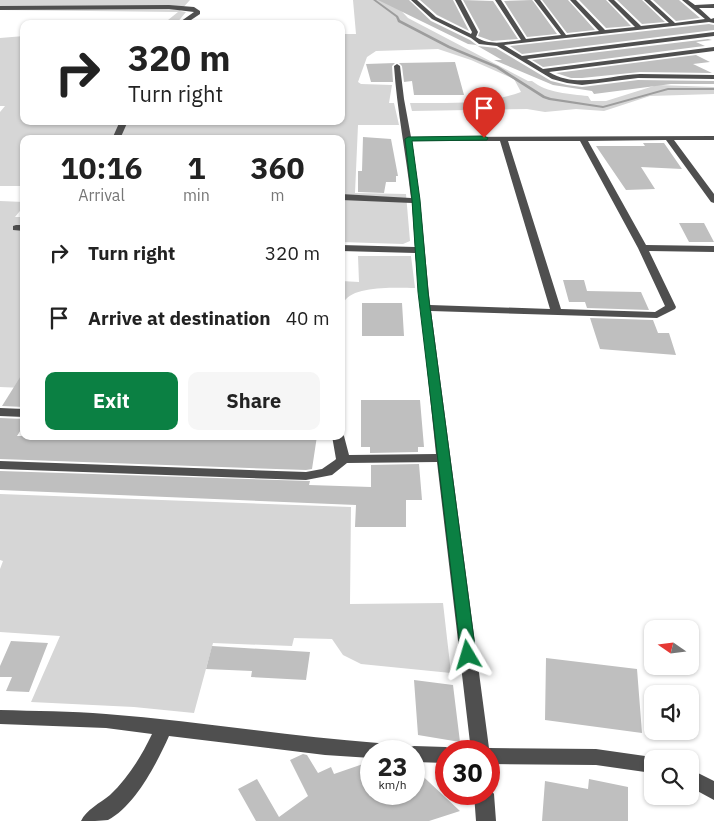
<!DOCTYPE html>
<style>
:root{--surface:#fff;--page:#f6f6f6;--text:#222;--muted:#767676;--accent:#0b8043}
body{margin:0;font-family:"IBM Plex Sans",sans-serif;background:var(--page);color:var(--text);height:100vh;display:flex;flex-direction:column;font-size:19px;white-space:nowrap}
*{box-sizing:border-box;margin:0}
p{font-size:16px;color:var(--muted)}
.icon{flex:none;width:28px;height:28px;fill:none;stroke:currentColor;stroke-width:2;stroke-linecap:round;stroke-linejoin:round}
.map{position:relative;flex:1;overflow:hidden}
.panel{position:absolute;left:20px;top:135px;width:325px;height:305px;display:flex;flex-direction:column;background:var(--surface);border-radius:10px;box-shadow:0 1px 4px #0004}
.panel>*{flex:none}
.top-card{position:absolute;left:20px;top:20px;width:325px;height:105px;border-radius:10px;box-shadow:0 1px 4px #0004;background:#fff;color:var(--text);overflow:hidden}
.needle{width:32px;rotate:284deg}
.controls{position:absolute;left:644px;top:620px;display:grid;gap:10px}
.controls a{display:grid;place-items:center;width:55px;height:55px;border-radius:10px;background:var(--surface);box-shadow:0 1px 4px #0004;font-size:25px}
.speed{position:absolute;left:360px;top:740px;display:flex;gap:10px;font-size:25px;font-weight:700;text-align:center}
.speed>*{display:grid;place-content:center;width:65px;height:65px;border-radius:50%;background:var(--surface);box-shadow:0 1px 4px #0004;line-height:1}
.speed small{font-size:12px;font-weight:400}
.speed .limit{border:8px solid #d22;background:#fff;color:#111}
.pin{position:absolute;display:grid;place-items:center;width:42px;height:42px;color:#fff;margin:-51px -21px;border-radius:50% 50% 50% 0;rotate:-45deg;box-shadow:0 0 5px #0007}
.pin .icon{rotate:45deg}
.me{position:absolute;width:55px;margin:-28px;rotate:353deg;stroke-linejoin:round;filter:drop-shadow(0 0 4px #0008)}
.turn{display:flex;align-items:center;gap:18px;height:105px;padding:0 25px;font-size:22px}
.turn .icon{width:65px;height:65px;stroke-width:2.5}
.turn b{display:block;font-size:35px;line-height:42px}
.eta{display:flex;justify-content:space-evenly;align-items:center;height:85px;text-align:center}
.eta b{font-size:30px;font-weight:800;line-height:35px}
.button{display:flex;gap:10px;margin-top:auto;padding:10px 25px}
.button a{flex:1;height:58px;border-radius:10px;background:var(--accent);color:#fff;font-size:20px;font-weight:800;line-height:58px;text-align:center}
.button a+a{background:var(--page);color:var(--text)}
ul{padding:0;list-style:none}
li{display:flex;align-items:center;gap:15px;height:65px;padding:0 25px}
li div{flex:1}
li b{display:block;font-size:19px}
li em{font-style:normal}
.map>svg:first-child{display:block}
.green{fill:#d6d6d6}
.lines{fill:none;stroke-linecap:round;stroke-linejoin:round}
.stream{fill:#9d9d9d;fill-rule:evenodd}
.building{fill:#bfbfbf}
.minor{fill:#4f4f4f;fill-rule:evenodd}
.route{fill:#0b8043;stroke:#07532c}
</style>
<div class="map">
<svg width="714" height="821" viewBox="0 0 714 821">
<rect width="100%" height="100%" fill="#fff"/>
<path class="green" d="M0,0H190L180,11L186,12L176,24H163L178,12L0,10Z
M353,0H391L408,18L528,81H532C547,93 570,94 588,96L591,101H606L657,85L714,87V94L650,96L604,111L576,109L545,112L527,109L412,111L410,103C448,103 485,105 521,92L514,79L471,60L438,49L376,51L367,57L358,82L361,84L392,85L389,103H394L399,125H358L355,193L406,194L410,241L403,244L341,242V139H24V186H0V112L5,106H0V38L24,36V121H341V34H356Z
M0,201L24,202V206L15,217H24V388L0,387Z
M358,256H411L415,288C398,288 353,285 344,302C340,311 342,326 341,336V281L359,282Z
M0,494L351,507L350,604L443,603L451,673L361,664L343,655L332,639L294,638L292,646L213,643L194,713L134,707L31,702L60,636L0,632V569L3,561L0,560Z"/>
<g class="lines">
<path class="stream" d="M373,0H376L398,16L400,20L450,46L498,66L545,96L551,98L603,106L668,88H714V90H668L603,108L549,100L543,98L496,68L448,48L398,22L396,17Z"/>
</g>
<path class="building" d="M378,0H409L431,21L470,40L478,46L496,48L551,81L567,85L582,87L638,80L714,81V84H671L594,94L592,91L553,85L494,60H502L476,45L468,44Z
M420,0H453L469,31L437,15Z
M463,0L493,1L518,39L492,41L478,36L480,31Z
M532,0L533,1L557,34L527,37L504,1Z
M542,0H568L595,30L567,33Z
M579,0H606L631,26L606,28Z
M617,0H642L665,22L642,24Z
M653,0H679L700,18L676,21Z
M709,24L714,25V30L522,54L510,46Z
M708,39L712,40L696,42L705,46L696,47L543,67L532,60Z
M696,55L710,62L693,64L712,73L640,72L582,78H571L556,73Z
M455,62L464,95H414L412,81L404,82L402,66L399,63Z
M395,63L392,66L393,82H371L366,64Z
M363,137L391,139L398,176H396V182H386L384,193L358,192V171H362Z
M643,143H664L682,169L641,167L655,189L626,190L596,146H645Z
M679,223H704L714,242H689Z
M563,280H584L587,291L641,292L649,310L587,308L585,302H569Z
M362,303H402L404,336H362Z
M590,318L653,320L658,333H669L676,355L600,349Z
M24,371V407L2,406Z
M361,400H420L424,447H418V452L370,453V447H361Z
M0,418L24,419V425L17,436H317L312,469L306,470L0,459Z
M419,464L422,500H406V527H355L356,505L0,490V471L310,481L309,485L371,487V465Z
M11,641L48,643L29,692L6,691L12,677H0V666Z
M212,646L310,652L306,680L251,677L252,671L206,669Z
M546,658L637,669L642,733L545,720Z
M414,680L453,685L460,742L418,735Z
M303,754L307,755L318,773L331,767L334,774L363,764L371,783V794H414V768L460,811L429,821H256L238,789L257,779L279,817L308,796L290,760Z
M589,779L628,787V821H542L545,781L588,789Z"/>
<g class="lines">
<path class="minor" d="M411,0H417L436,17L471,34L472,32L455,0H461L478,32L476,37C490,46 505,42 521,40L495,0H501L526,39L561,35L534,0H540L566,35L599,31L570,0H576L605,30L635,27L608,0H614L641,26L669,23L644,0H650L675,23L705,19L682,0H688L695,5L714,4V8H699L711,19L714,18V23L709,22L504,45L522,56L714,32V36L527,59L543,69L714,47V51L549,72C577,89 609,75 640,74C665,74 689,75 714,75V79L638,78L582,85L567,83L552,79L497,46L479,44L471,38L432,19Z
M169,5L194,7L200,11V14L185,24H177L194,12L169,9L0,10V6Z
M397,64L400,66L404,99L411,137L714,136V140H674L714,194V203L711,202L666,140L588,141L646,245L714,246V252L649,251L676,307L675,309L657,318L431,311L489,748L596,749L652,757L657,759H652V773L596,765L489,764V751H471L437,462L347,463L332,475L306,480L0,469V461L306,472L322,469L335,460L336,459L332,436H341V433L344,436L349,455L436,454L415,253L341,251V245L415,247L412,203L341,200V194L411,198C406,154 397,110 394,66ZM412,141H500L550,309L430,305L420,201ZM508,141H580L638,248L665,306L655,312L561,309Z
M120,121H128L120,139H112Z
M16,225H24V231L13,230V226Z
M0,408L24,409V417L0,416Z
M0,710C35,711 71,711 106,714C197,721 287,736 378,743L384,745L387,751H371V758L325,755L169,736C157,763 135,806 108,820C101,821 89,821 81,821C86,810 100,803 110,795C128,778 141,757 152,734L106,728L0,724Z
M414,746L446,747L453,751H446V763L414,762V751H406L407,748Z
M690,769L714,781V800L690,787Z
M489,787L494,794L496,821H476L474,794H489Z"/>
</g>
<path class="route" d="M484,136L488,138L487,140L412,141L420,200L428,292L476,655L474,660L468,661L463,660L461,655L418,292L412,200L405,139L408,137Z"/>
</svg>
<div class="controls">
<a><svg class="needle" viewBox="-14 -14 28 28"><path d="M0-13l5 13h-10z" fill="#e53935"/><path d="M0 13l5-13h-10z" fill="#767676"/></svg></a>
<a><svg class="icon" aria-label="sound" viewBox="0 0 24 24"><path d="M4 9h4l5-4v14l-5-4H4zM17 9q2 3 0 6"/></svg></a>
<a><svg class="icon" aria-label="search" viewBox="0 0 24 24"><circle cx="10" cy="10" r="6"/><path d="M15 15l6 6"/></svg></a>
</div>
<div class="speed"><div>23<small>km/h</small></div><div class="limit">30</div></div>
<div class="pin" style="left:484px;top:138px;background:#d93025"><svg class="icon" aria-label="arrive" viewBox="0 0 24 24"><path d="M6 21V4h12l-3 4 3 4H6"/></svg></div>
<svg class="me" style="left:468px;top:655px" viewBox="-20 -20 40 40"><path d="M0-17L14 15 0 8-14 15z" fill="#0b8043" stroke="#fff" stroke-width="4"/></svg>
<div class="top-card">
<div class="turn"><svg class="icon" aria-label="right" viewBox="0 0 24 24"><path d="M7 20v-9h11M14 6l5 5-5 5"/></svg><div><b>320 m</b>Turn right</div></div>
</div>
<section class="panel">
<div class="eta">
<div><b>10:16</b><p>Arrival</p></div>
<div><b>1</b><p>min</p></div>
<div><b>360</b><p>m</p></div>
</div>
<ul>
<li><svg class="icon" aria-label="right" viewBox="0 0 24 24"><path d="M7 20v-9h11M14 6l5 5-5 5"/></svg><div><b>Turn right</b></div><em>320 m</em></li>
<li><svg class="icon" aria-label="arrive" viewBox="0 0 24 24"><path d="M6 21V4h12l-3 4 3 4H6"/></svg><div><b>Arrive at destination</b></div><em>40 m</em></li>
</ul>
<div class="button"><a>Exit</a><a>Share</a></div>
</section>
</div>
